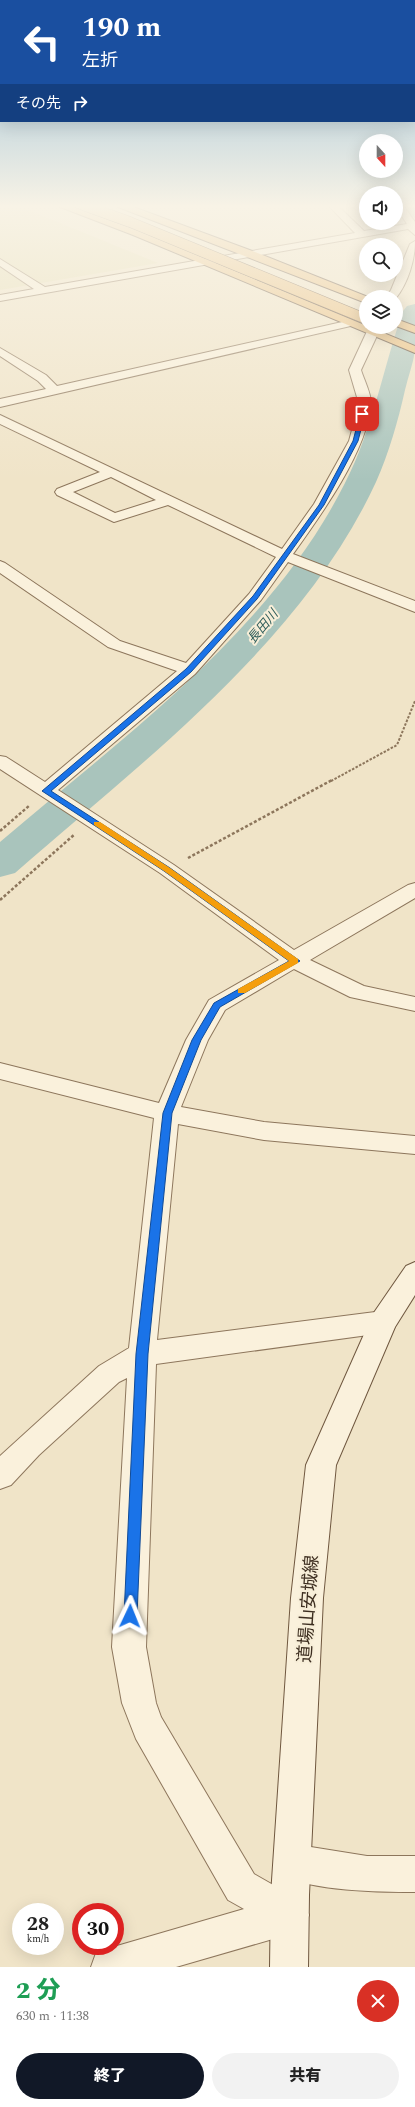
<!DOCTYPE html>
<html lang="ja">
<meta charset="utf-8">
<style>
:root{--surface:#fff;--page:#f2f2f2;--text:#222;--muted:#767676;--accent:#111827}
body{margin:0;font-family:Spectral,"Noto Sans JP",serif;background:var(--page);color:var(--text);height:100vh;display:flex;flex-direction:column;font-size:15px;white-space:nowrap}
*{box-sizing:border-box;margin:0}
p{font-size:13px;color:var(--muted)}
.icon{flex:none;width:22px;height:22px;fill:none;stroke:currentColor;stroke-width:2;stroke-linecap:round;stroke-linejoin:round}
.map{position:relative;height:1967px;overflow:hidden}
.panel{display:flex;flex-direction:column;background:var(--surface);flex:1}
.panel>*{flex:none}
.banner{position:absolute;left:0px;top:0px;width:415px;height:122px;box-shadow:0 4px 16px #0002;background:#1a4fa0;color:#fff;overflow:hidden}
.needle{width:26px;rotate:159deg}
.fabs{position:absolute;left:359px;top:134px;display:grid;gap:8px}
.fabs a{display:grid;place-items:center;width:44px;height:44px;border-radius:50%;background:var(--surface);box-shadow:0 4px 16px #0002;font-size:20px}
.speed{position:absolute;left:12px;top:1903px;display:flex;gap:8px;font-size:20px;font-weight:700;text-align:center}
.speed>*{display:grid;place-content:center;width:52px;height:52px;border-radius:50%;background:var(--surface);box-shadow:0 4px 16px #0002;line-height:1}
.speed small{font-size:10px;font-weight:400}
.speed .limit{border:6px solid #d22;background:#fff;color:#111}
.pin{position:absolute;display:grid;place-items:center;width:34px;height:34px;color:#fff;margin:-17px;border-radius:8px;box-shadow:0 2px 6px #0006}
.me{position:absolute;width:44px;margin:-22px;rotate:2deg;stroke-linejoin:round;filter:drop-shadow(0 0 3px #0008)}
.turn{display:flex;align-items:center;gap:14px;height:84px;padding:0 16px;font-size:18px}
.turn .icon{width:52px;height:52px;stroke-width:2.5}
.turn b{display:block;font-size:28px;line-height:34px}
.then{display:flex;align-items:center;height:38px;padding:0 16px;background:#0003;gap:8px;font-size:15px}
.round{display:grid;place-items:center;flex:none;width:42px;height:42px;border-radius:21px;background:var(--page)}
.summary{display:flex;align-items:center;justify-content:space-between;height:68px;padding:0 16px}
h1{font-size:24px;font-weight:800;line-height:30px;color:#1e9e55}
.primary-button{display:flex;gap:8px;margin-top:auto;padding:8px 16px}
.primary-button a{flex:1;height:46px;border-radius:24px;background:var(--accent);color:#fff;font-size:16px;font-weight:800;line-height:46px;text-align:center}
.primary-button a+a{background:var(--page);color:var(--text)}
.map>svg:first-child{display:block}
.farmland{fill:#e6deb5}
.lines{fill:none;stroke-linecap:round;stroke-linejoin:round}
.river{fill:#a9c4bc;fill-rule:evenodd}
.minor-casing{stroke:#8d765c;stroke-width:2}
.secondary-casing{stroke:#6f573f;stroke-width:2}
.trunk-casing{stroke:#5b4430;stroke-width:2}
.path-far1{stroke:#8d765c;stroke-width:2;stroke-dasharray:2.5 1.5;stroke-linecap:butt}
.path{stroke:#8d765c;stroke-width:2.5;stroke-dasharray:3 2;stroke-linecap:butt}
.minor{fill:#faf1dc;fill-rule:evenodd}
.secondary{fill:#faf1dc;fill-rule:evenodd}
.trunk{fill:#eabe7c;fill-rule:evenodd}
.trunk-bridge-casing{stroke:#5b4430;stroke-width:11;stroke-linecap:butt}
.trunk-bridge{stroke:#eabe7c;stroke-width:10}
.route{fill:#1a73e8;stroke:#114b97}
.slow{fill:#f59e0b}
.labels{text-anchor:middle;stroke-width:4;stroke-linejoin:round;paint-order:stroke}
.far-water-label{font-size:13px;font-style:italic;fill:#2f5d5a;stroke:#f7eed8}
.near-street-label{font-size:18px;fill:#3d2e20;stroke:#f7eed8}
</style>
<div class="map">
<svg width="415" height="1967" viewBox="0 0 415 1967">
<rect width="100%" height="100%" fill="#f0e4c8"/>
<path class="farmland" d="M0,205H16L158,263L0,290Z"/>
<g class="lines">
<path class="river" d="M401,205H415V218L408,216Z
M415,304C415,319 415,336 415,351C413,364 408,377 405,390C398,421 389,453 376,482C303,641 143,761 15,873L0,877V842C123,737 271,631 345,483C373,429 383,368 403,311L407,306Z"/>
<defs>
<path id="minor" d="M328,205H337L364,231L407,224L396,207V205H403L415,222V235L408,229L0,301V295L34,289L0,266V259L45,287L355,233Z
M415,241C415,260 408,283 396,298L386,297L391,290L410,244Z
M351,320L357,323L355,325L0,407V399L46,389L38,381L0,356V348L46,375L57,386Z
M369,327H381L361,370C364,380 372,395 371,405C366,453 321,515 293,554L415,601V612L288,562L261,600L195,674L58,790L174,865L294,950L408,885L415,883V898L310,960L364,986L415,997V1011L350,997L294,969L225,1010L208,1040L181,1107L264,1122L415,1136V1154L264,1140L178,1124L157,1340L383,1311L393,1314L397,1322L393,1330L383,1333L156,1364L146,1647L156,1703L161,1717L254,1874L303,1902L309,1915L303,1928L290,1934L176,1967H91L96,1953L110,1948L244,1909L228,1900L136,1739L122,1703L112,1647L127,1378L119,1382L39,1455L11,1485L0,1489V1456L99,1366L129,1348L154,1118L0,1079V1063L159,1103L186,1040L209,1000L279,960L160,873L0,769V756L6,757L45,782L177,671L108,647L0,573V561L5,563L120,641L186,663L249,594L276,557L168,505L114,522L57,495L55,492L57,489L100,472L0,424V415L282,549L314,504L349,441L359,404L349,370ZM111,477L156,500L115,513L73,492Z
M292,1844L367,1856H415V1892C374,1892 317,1891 279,1875L274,1862L279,1849Z"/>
<path id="secondary" d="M415,1262V1295L395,1327L336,1465L323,1598L309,1895L308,1967H270L271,1895L291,1598L306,1465L373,1314L406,1266Z"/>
<path id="trunk" d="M55,205H67L139,231L415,346V353L133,235Z
M117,205H128L255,252L368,297H366V303L118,207Z
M396,319L415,326V333L396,326Z"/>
</defs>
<use href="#minor" class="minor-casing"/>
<use href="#secondary" class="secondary-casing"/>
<use href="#trunk" class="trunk-casing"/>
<path class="path-far1" d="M331,781L397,745L415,701"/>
<path class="path" d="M0,831L30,805
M188,858L332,780
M0,900L75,834"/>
<use href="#minor" class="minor"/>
<use href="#secondary" class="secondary"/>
<use href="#trunk" class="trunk"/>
<defs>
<path id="trunk-bridge" d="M83,205L130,222L366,319"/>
</defs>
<use href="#trunk-bridge" class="trunk-bridge-casing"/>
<use href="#trunk-bridge" class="trunk-bridge"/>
</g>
<linearGradient id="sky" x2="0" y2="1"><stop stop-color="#8fbad6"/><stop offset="0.43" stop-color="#f8f3e6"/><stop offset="1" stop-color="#f8f3e6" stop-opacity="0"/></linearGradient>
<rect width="415" height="480" fill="url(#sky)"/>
<path class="route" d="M362,412L365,414L358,441L324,505L257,599L191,672L51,791L170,868L300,961L220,1007L201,1040L172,1113L148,1354L137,1616L135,1620L130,1622L126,1620L124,1616L136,1354L163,1113L192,1040L214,1003L289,961L164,871L42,791L186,669L253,596L319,505L353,441L360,414Z"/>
<path class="slow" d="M94,822H100L170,868L298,959V963L245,993H238V989L289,961L164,871L94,825Z"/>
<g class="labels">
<g class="far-water-label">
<text transform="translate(262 626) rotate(-50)" y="5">長田川</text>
</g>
<g class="near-street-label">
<text transform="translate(308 1609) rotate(-86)" y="6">道場山安城線</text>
</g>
</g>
</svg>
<div class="fabs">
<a><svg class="needle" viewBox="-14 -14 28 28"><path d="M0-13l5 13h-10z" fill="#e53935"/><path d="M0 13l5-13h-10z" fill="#767676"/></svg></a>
<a><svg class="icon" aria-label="sound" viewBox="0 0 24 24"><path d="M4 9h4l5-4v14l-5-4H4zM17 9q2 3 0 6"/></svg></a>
<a><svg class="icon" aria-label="search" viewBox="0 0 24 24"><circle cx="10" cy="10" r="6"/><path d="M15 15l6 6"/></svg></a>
<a><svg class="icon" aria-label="layers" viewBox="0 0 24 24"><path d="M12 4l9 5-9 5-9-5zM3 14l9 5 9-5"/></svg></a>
</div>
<div class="speed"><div>28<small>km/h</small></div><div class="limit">30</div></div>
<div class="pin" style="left:362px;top:414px;background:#d93025"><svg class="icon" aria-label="arrive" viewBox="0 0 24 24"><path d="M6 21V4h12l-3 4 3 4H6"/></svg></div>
<svg class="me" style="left:130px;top:1616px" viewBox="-20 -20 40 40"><path d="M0-17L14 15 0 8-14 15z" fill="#1a73e8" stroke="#fff" stroke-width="4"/></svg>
<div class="banner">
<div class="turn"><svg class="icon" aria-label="left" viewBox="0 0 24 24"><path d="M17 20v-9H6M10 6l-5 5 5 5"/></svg><div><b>190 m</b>左折</div></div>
<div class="then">その先<svg class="icon" aria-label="right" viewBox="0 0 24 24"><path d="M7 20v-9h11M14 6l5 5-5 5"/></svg></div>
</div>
</div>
<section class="panel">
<div class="summary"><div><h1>2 分</h1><p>630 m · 11:38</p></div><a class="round" style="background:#d93025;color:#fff"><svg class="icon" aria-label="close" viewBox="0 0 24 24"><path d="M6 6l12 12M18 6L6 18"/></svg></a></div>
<div class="primary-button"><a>終了</a><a>共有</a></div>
</section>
